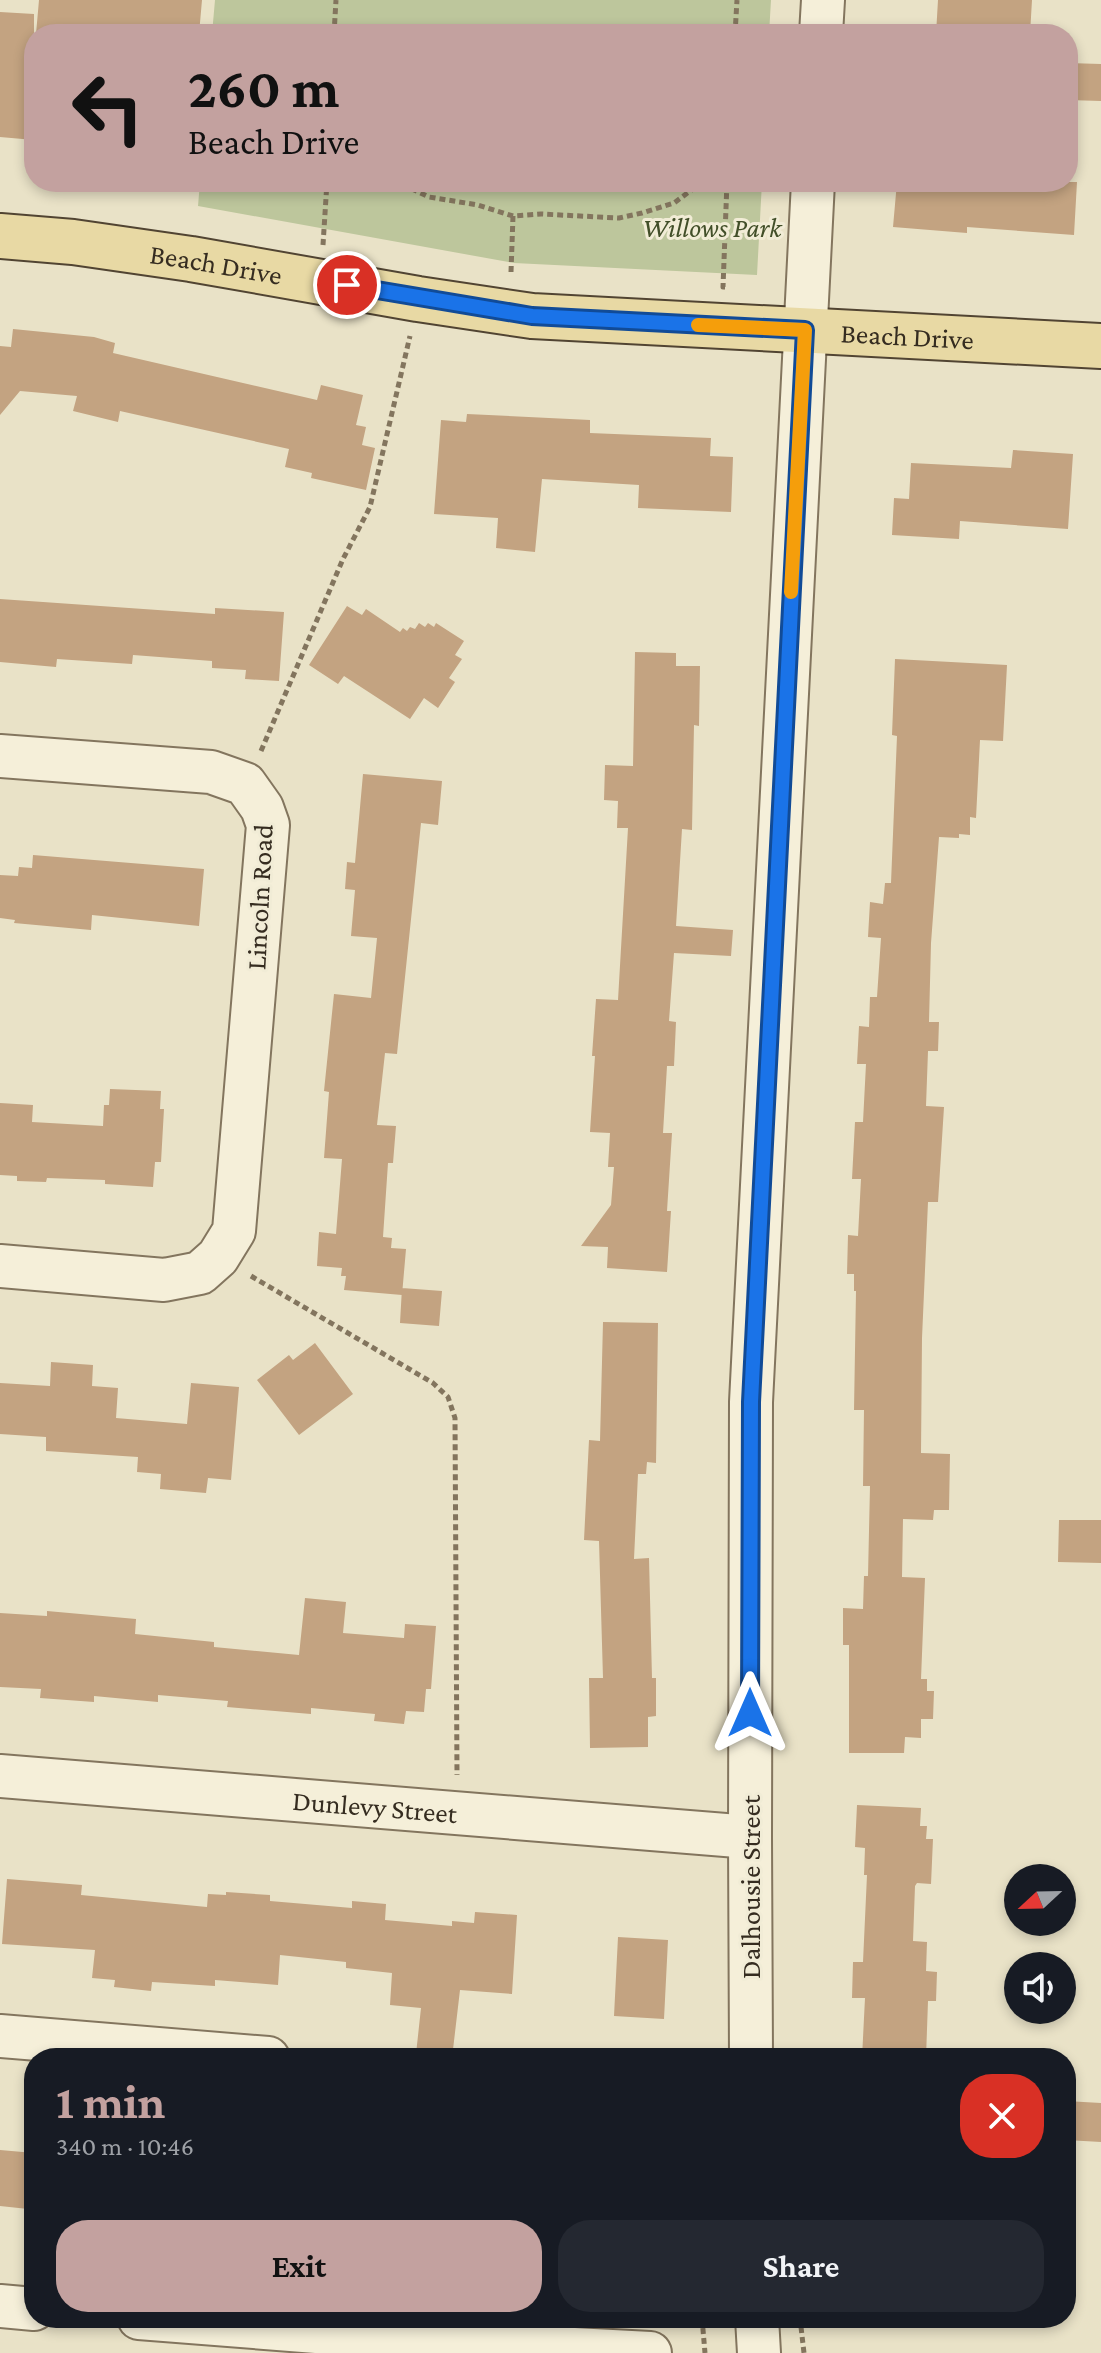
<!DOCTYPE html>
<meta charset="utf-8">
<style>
:root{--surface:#171b24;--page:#242831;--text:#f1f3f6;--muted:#9ea1a6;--accent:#c3a19f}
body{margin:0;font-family:"Crimson Pro",serif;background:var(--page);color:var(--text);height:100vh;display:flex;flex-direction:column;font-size:30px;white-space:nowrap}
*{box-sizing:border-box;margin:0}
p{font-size:26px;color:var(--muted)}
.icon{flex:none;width:44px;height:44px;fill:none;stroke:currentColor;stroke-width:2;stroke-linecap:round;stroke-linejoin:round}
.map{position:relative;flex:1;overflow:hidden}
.panel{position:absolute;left:24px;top:2048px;width:1052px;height:280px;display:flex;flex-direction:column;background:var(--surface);border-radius:32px;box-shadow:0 4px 12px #0003}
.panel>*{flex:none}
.top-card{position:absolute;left:24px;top:24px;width:1054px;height:168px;border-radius:32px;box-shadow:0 4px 12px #0003;background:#c3a19f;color:#111;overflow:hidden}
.needle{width:52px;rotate:248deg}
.buttons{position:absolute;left:1004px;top:1864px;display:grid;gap:16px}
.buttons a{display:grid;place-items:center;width:72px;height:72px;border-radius:50%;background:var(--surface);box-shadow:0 4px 12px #0003;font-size:40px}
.pin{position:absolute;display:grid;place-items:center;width:68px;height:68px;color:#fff;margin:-34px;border:4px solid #fff;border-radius:50%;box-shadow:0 2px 8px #0007}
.me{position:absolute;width:88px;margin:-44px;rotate:0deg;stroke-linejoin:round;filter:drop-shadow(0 0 6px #0008)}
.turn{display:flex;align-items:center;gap:28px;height:168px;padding:0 32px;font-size:36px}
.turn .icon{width:104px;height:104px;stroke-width:2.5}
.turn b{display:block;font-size:56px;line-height:68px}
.round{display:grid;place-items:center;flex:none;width:84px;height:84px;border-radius:32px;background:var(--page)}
.overview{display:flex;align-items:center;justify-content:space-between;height:136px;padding:0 32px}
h1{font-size:48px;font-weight:700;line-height:60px;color:var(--accent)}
.primary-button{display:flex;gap:16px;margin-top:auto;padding:16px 32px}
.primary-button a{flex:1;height:92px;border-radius:32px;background:var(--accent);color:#111;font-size:32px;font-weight:700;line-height:92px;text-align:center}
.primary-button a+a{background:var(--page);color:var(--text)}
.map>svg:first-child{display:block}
.green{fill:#bdc69c}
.building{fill:#c3a381}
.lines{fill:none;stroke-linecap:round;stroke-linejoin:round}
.minor-casing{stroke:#83755e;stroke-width:46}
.major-casing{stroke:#514432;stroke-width:48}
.path{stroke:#83755e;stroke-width:5;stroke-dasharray:6 4;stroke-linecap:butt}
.minor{stroke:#f5efd9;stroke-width:42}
.major{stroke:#e8d9a4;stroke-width:44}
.route-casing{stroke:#114b97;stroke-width:20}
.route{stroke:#1a73e8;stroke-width:14}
.slow{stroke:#f59e0b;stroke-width:14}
.labels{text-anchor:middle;stroke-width:6;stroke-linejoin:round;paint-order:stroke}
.park-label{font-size:28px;font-style:italic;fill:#424f29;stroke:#f1ecd6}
.street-label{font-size:28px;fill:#352c20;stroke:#f1ecd6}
</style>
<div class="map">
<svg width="1101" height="2353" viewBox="0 0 1101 2353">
<rect width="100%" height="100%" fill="#e9e2c7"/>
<path class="green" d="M215,0H771L769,34H212Z
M200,182H762L757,275L514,263L198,206Z"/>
<path class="building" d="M39,0H202L199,34H36Z
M938,0H1032L1030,34H936Z
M0,12L34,14V140L0,137Z
M1068,63L1101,64V101L1068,100Z
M897,182H1077L1074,235L967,227V233L893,227Z
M13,329L94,337L115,343L113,353L317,400L321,385L363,395L356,425L366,427L362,445L375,448L366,490L311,478L312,473L285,467L289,449L120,411L118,422L73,411L77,396L20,391L0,415V346L11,347Z
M467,414L590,420V433L711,438L710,456L733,457L731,512L638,508L639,485L542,479L535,552L496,548L498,518L434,514L441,420L466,422Z
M1013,450L1073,454L1068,529L960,521L959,539L892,535L894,498L909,499L911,463L1011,468Z
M0,599L215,614V608L284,612L279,681L245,679L246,670L212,668V661L133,655L132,664L57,659L56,667L0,662Z
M347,606L362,615L366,609L400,632L403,628L407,631L410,627L415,629L419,623L425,627L428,623L434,627L436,623L464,641L455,655L462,659L449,678L455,682L438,708L424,698L410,719L344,676L338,684L309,665Z
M635,652L676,653V666H700L699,726L694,725L692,830L682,829L676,926L733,930L731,956L674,953L669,1021L676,1022L674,1066H667L663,1133H672L667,1211H671L667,1272L607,1268L608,1247L581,1246L611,1205L614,1167H608L610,1133L590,1132L595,1056H592L596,999L618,1000L628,828H617L618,801L604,800L605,765L633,766Z
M895,659L1007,665L1003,741L980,740L976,818L970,817V835L959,834V838L939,837L931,943L929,1022H939L938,1051H928L926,1106L944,1107L938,1202H928L922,1338L921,1453L950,1454L949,1510H934L933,1520L903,1519L902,1577L925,1578L921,1679H927V1691H934L933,1719H921V1738L905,1737L904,1753H849V1645H843V1608L863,1609L864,1576H868L870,1486H863L864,1410H854L856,1291H854V1274H847L848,1235L858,1236L861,1179H852L855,1122H863L866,1064H857L859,1026L869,1027L870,997H877L881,938L868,937L870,902L883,904L885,883H891L897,736L892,735Z
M363,774L442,781L438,825L421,823L397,1054L385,1053L377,1125L396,1126L393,1163H388L383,1237L392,1238L391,1248L406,1249L402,1295L344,1290L346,1276H341L342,1268L317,1266L319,1232L336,1234L342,1159L324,1158L329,1092L324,1091L334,994L371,998L377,938L351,936L355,890L345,889L347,862L355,863Z
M33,855L204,869L199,926L92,915L91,930L14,923L15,920L0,918V875L18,876L19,867L32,868Z
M110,1089L161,1091L160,1109H164L161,1162H155L153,1187L105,1184V1180L47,1178L46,1182L17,1181V1176L0,1175V1103L33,1105L32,1122L103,1126L104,1105H109Z
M402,1288L442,1291L439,1326L400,1323Z
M603,1322L658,1323L656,1463L647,1462L646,1474H638L634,1559L649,1558L652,1678H656V1716L648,1717V1747L590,1748L589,1678H603L599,1541L584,1540L589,1440L600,1441Z
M315,1343L353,1394L299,1435L257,1380L289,1355L293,1360Z
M51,1362L93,1365L92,1386L118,1388L116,1418L187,1424L191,1383L239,1387L231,1480L208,1478L206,1493L160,1489L161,1474L137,1472L138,1457L46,1451V1437L0,1434V1383L50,1386Z
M1059,1520H1101V1563L1058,1562Z
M305,1598L346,1602L343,1633L404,1638L405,1624L436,1626L431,1689H426L424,1712L406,1711L404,1724L374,1721L375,1714L311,1708V1714L227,1707L228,1701L158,1695V1702L94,1696V1702L40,1698L41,1689L0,1687V1613L47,1616V1611L136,1619L135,1634L214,1642V1647L299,1655Z
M857,1805L921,1808L920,1826H927L926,1839H933L931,1884L917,1883L915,1886L913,1941L927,1942L926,1971L937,1972L936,2001H928L926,2058H862L865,1998H852L853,1962H863L867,1875H864L865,1848L855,1847Z
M7,1879L82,1885L81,1895L207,1907L208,1894L226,1895V1892L270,1895V1901L352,1908V1901L386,1904L385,1920L452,1926V1921L474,1923L475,1912L517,1915L512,1994L460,1990L452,2058H444L416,2054L421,2008L390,2005L392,1973L346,1968V1962L280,1955L278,1985L215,1980V1986L152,1982L151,1991L114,1987L115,1980L92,1978L95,1950L2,1944Z
M618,1937L668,1940L664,2019L614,2016Z
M1066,2101L1101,2103V2142L1066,2140Z
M0,2150L34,2153V2204H28V2209L0,2206Z"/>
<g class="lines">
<defs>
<g id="minor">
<path d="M821,34L823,0"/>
<path d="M0,756L211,772L245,784L262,808L268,825L234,1231L218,1257L200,1273L164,1280L0,1266"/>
<path id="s1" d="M0,1776L750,1837"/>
<path d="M0,2036L268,2058"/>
<path d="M751,2058L750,1837L751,1402L813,182"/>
<path d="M0,2306L34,2309"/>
<path d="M139,2318L442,2342L650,2353"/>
<path d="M757,2318L759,2353"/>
</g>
<g id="major">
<path id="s2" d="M0,236L73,242L191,259L418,299L532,316L1101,346"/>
</g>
</defs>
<use href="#minor" class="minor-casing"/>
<use href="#major" class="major-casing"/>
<path class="path" d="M334,34L336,0
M735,34L737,0
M404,182L412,189L429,197L478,205L513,216L541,214L619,218L642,213L674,203L702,182
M323,245L327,182
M511,272L513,216
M725,287H723L727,182
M261,751L343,559L370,507L410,336
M251,1276L433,1383L448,1397L455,1418L457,1775
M702,2318L705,2353
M801,2327L804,2353"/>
<use href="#minor" class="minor"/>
<use href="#major" class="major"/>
</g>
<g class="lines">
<defs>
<path id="route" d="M347,285L532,316L805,330L751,1402L750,1713"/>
</defs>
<use href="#route" class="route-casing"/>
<use href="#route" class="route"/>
<path class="slow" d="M698,325L805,330L791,592"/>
</g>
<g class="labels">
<g class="park-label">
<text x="712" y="237">Willows Park</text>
</g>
<g class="street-label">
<text dy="10" stroke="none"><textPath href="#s2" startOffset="218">Beach Drive</textPath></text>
<text dy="10" stroke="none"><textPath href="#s2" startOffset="914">Beach Drive</textPath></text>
<text transform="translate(259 897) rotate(-87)" y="10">Lincoln Road</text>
<text dy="10" stroke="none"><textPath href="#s1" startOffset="376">Dunlevy Street</textPath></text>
<text transform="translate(750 1887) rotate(-90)" y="10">Dalhousie Street</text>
</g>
</g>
</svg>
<div class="buttons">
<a><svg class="needle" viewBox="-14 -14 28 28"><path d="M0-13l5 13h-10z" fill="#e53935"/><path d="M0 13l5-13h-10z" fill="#9ea1a6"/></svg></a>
<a><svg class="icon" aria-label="sound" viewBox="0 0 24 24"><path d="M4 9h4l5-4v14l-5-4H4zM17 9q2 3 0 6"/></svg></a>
</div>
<div class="pin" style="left:347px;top:285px;background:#d93025"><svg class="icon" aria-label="arrive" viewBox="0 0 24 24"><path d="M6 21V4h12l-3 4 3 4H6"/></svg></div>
<svg class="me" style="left:750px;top:1713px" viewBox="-20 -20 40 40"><path d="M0-17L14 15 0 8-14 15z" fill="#1a73e8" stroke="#fff" stroke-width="4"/></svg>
<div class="top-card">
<div class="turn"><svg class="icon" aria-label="left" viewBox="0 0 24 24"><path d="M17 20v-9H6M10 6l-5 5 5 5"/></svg><div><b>260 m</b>Beach Drive</div></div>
</div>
<section class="panel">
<div class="overview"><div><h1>1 min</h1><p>340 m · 10:46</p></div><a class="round" style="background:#d93025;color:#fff"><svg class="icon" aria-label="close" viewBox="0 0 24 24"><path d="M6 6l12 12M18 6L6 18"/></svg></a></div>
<div class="primary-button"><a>Exit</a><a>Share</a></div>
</section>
</div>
